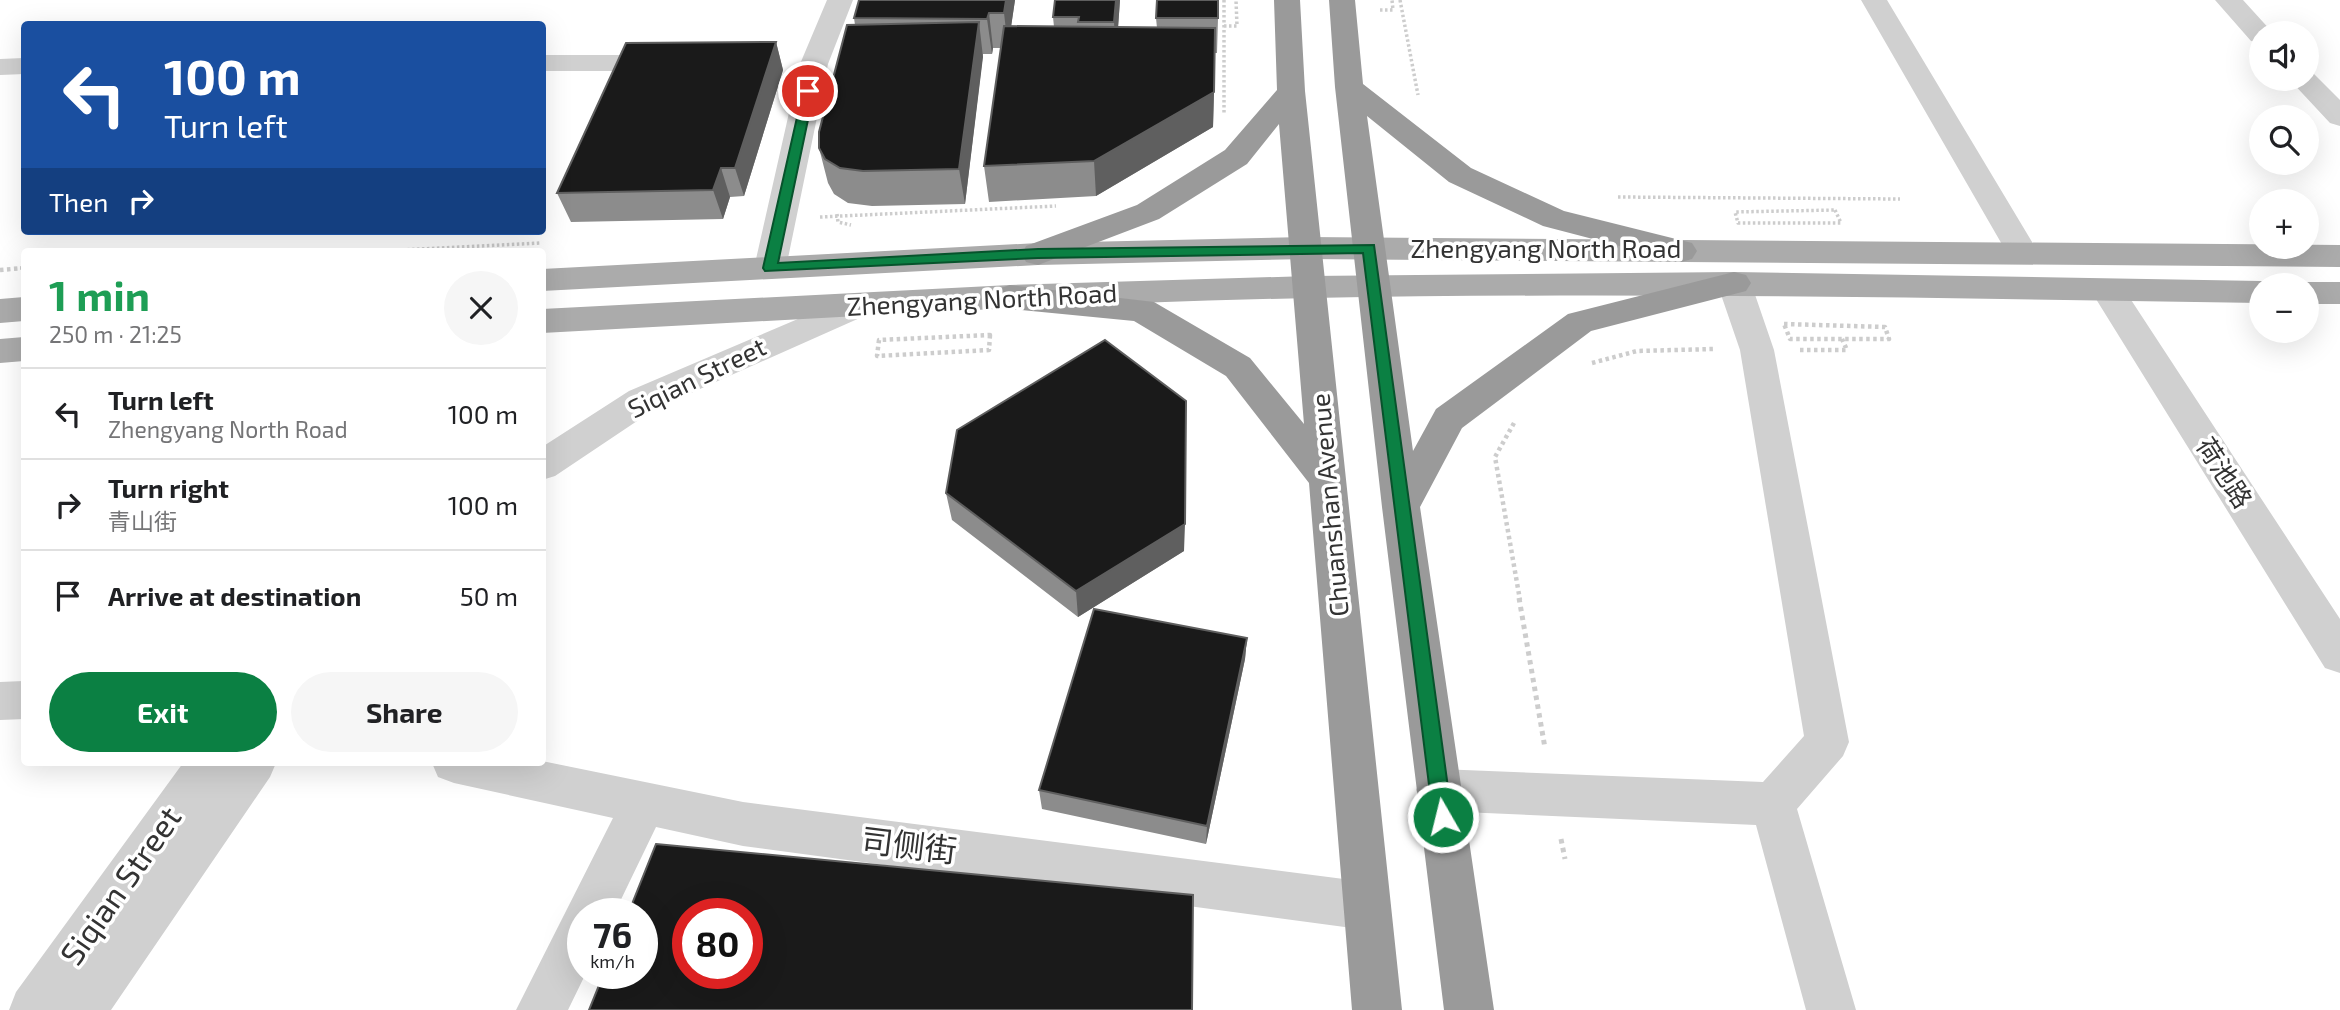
<!DOCTYPE html>
<meta charset="utf-8">
<style>
:root{--surface:#fff;--page:#f6f6f6;--text:#202124;--muted:#757577;--line:#e0e0e0;--accent:#0b8043}
body{margin:0;font-family:"Exo 2","Noto Sans SC",sans-serif;background:var(--page);color:var(--text);height:100vh;display:flex;flex-direction:column;font-size:26px;white-space:nowrap}
*{box-sizing:border-box;margin:0}
p{font-size:23px;color:var(--muted)}
.icon{flex:none;width:38px;height:38px;fill:none;stroke:currentColor;stroke-width:2;stroke-linecap:round;stroke-linejoin:round}
.map{position:relative;flex:1;overflow:hidden}
.details{position:absolute;left:21px;top:248px;width:525px;height:518px;display:flex;flex-direction:column;background:var(--surface);border-radius:7px;box-shadow:0 7px 28px #0002}
.details>*{flex:none}
.hud{position:absolute;left:21px;top:21px;width:525px;height:214px;border-radius:7px;box-shadow:0 7px 28px #0002;background:#1a4fa0;color:#fff;overflow:hidden}
.fabs{position:absolute;left:2249px;top:21px;display:grid;gap:14px}
.fabs a{display:grid;place-items:center;width:70px;height:70px;border-radius:50%;background:var(--surface);box-shadow:0 7px 28px #0002;font-size:35px}
.speed{position:absolute;left:567px;top:898px;display:flex;gap:14px;font-size:35px;font-weight:700;text-align:center}
.speed>*{display:grid;place-content:center;width:91px;height:91px;border-radius:50%;background:var(--surface);box-shadow:0 7px 28px #0002;line-height:1}
.speed small{font-size:18px;font-weight:400}
.speed .limit{border:10px solid #d22;background:#fff;color:#111}
.pin{position:absolute;display:grid;place-items:center;width:60px;height:60px;color:#fff;margin:-30px;border:4px solid #fff;border-radius:50%;box-shadow:0 2px 7px #0007}
.me{position:absolute;width:77px;margin:-38px;rotate:352deg;stroke-linejoin:round;filter:drop-shadow(0 0 5px #0008)}
.turn{display:flex;align-items:center;gap:24px;height:147px;padding:0 28px;font-size:32px}
.turn .icon{width:91px;height:91px;stroke-width:2.5}
.turn b{display:block;font-size:49px;line-height:60px}
.then{display:flex;align-items:center;height:66px;padding:0 28px;background:#0003;gap:14px;font-size:26px}
.round{display:grid;place-items:center;flex:none;width:74px;height:74px;border-radius:37px;background:var(--page)}
.overview{display:flex;align-items:center;justify-content:space-between;height:119px;padding:0 28px}
h1{font-size:42px;font-weight:700;line-height:52px;color:#1e9e55}
.primary-button{display:flex;gap:14px;margin-top:auto;padding:14px 28px}
.primary-button a{flex:1;height:80px;border-radius:42px;background:var(--accent);color:#fff;font-size:28px;font-weight:700;line-height:80px;text-align:center}
.primary-button a+a{background:var(--page);color:var(--text)}
ul{padding:0;list-style:none}
li{display:flex;align-items:center;gap:21px;height:91px;padding:0 28px;border-top:2px solid var(--line)}
li div{flex:1}
li b{display:block;font-size:26px}
li em{font-style:normal}
.map>svg:first-child{display:block}
.lines{fill:none;stroke-linecap:round;stroke-linejoin:round}
.path-far2{stroke:#cdcdcd;stroke-width:3.5;stroke-dasharray:2.5 2.5;stroke-linecap:butt}
.path-far1{stroke:#cdcdcd;stroke-width:4.5;stroke-dasharray:3.5 3.5;stroke-linecap:butt}
.path{stroke:#cdcdcd;stroke-width:5;stroke-dasharray:4.5 4.5;stroke-linecap:butt}
.minor{fill:#d0d0d0;fill-rule:evenodd}
.major{fill:#ababab;fill-rule:evenodd}
.highway{fill:#9a9a9a;fill-rule:evenodd}
.wall{fill:#8c8c8c}
.shaded-wall{fill:#5f5f5f}
.building{fill:#1a1a1a;stroke:#5f5f5f;stroke-width:2;fill-rule:evenodd}
.route{fill:#0b8043;stroke:#07532c;stroke-width:2}
.labels{text-anchor:middle;stroke-width:7;stroke-linejoin:round;paint-order:stroke}
.street-label{font-size:26px;fill:#333;stroke:#fff}
.near-street-label{font-size:32px;fill:#333;stroke:#fff}
</style>
<div class="map">
<svg width="2340" height="1010" viewBox="0 0 2340 1010">
<rect width="100%" height="100%" fill="#fff"/>
<g class="lines">
<path class="path-far2" d="M1224,0V115
M1400,0L1418,95
M1380,10H1393L1392,0
M1224,26H1237L1236,0
M1618,197L1900,199
M1835,210L1841,223H1738L1735,212Z
M837,214L838,222L851,225
M820,217L1056,206
M362,252L540,243
M20,268H24"/>
<path class="path-far1" d="M0,270L24,268
M1784,324L1885,327L1889,339H1790Z
M990,335L989,350L877,356L879,340Z
M1800,350H1847L1842,339
M1592,363L1637,351L1714,349
M1514,423L1495,457L1520,600"/>
<path class="path" d="M1519,598L1545,748
M1561,839L1565,859"/>
<path class="minor" d="M827,0H853L828,64L786,268L782,276L770,279L758,276L754,268L800,64Z
M1861,0H1887L2038,252L2033,260L2022,263L2011,260Z
M2215,0H2243L2273,33H2261V43L2251,41Z
M542,55H669L679,57L683,63L679,69L669,71H542Z
M24,58V74L0,75V59Z
M2306,71L2313,73L2340,100V126L2330,123L2289,79H2306Z
M1734,272L1746,275L1751,283L1774,350L1849,742L1843,756L1797,809L1856,1010H1806L1756,825L1439,811L1423,805L1416,790L1423,775L1439,769L1763,782L1804,736L1740,350L1717,283L1722,275Z
M2108,280L2120,283L2340,619V673L2325,668L2091,291L2096,283Z
M859,293L871,297L876,305L871,313L655,409L555,476L542,480V447L629,391Z
M24,681V719L0,720V682Z
M542,761L743,802L1367,882L1384,889L1391,906L1384,923L1367,930L743,846L656,827L614,914H583V973H586L568,1010H516L613,818L454,783L438,777L432,763Z
M183,763H276L270,777L111,1010H9L16,992Z"/>
<path class="major" d="M1306,237L2340,245V267L1306,259L1038,265L542,291V269L1038,243Z
M1734,272L2261,281L2274,285H2261V303C1944,298 1628,292 1311,298C1054,303 798,320 542,333V309L1010,285L1309,276Z
M2306,282H2340V304H2306V285H2294Z
M24,297V321L0,323V299Z
M24,337V361L0,363V339Z"/>
<path class="highway" d="M1274,0H1300L1305,91L1402,1010H1352L1309,483L1226,376L1134,321L1010,309L998,305L993,297L998,289L1010,285L1154,302L1250,358L1304,424L1279,124L1247,164L1159,219L1038,265L1026,262L1022,254L1026,246L1137,205L1225,150L1277,90Z
M1329,0H1355L1363,84L1471,168L1564,211L1692,243L1697,251L1692,259L1681,262L1543,226L1449,182L1367,116L1413,451L1436,409L1568,314L1734,272L1746,275L1751,283L1746,291L1591,331L1462,428L1420,507L1494,1010H1444L1382,507L1335,87Z"/>
</g>
<path class="wall" d="M859,0H1015L1011,26L1054,27L1053,17L1055,0H1120L1118,27L1157,28L1156,18H1218L1217,53H1215L1213,127L1096,196L989,202L984,166L1001,48H993L992,54H983L965,204L872,206L848,203L834,194L828,183L819,148L855,25L854,18Z
M776,42L783,70L744,196L730,197L723,219L571,222L557,193Z
M946,493L1184,551L1078,617L952,520Z
M1247,638L1245,659L1206,844L1042,809L1039,790Z"/>
<path class="shaded-wall" d="M1006,0H1015L1008,48L1004,13Z
M1116,0H1120L1116,57L1114,22Z
M989,13L993,48L992,54L987,19Z
M979,22L983,57L965,204L959,169Z
M776,42L783,70L744,196L735,168Z
M1214,92L1213,127L1096,196L1094,161Z
M721,168L730,197L723,219L713,190Z
M1185,524L1184,551L1078,617L1076,591Z
M1247,638L1245,659L1206,844L1207,826Z"/>
<path class="building" d="M859,0H1006L1004,13H989L987,19L854,18Z
M1055,0H1116L1114,22H1078L1079,17H1053Z
M1157,0H1218V18H1156Z
M979,22L959,169L863,171L840,168L825,159L819,148V132L847,25Z
M1004,26L1215,28L1214,92L1094,161L984,166Z
M776,42L735,168H721L713,190L557,193L626,43Z
M1105,340L1186,401L1185,524L1076,591L946,493L957,430Z
M1094,609L1247,638L1207,826L1039,790Z
M656,844L1193,895L1192,1010H589L604,973H642V914H628ZM688,914H747V973H688Z"/>
<path class="route" d="M808,88L814,91L778,263L1038,249L1374,245L1452,817L1450,824L1443,826L1436,824L1433,817L1363,253L1038,258L765,271L763,268L803,91Z"/>
<g class="labels">
<g class="street-label">
<text x="1546" y="258">Zhengyang North Road</text>
<text transform="translate(982 300) rotate(-3)" y="9">Zhengyang North Road</text>
<text transform="translate(697 378) rotate(-26)" y="9">Siqian Street</text>
<text transform="translate(2224 473) rotate(57)" y="9">荷池路</text>
<text transform="translate(1330 505) rotate(-95)" y="9">Chuanshan Avenue</text>
</g>
<g class="near-street-label">
<text transform="translate(909 846) rotate(7)" y="11">司侧街</text>
<text transform="translate(121 886) rotate(-55)" y="11">Siqian Street</text>
</g>
</g>
</svg>
<div class="fabs">
<a><svg class="icon" aria-label="sound" viewBox="0 0 24 24"><path d="M4 9h4l5-4v14l-5-4H4zM17 9q2 3 0 6"/></svg></a>
<a><svg class="icon" aria-label="search" viewBox="0 0 24 24"><circle cx="10" cy="10" r="6"/><path d="M15 15l6 6"/></svg></a>
<a>+</a>
<a>−</a>
</div>
<div class="speed"><div>76<small>km/h</small></div><div class="limit">80</div></div>
<div class="pin" style="left:808px;top:91px;background:#d93025"><svg class="icon" aria-label="arrive" viewBox="0 0 24 24"><path d="M6 21V4h12l-3 4 3 4H6"/></svg></div>
<svg class="me" style="left:1443px;top:817px" viewBox="-20 -20 40 40"><circle r="17" fill="#0b8043" stroke="#fff" stroke-width="3"/><path d="M0-11L8 9 0 5-8 9z" fill="#fff"/></svg>
<div class="hud">
<div class="turn"><svg class="icon" aria-label="left" viewBox="0 0 24 24"><path d="M17 20v-9H6M10 6l-5 5 5 5"/></svg><div><b>100 m</b>Turn left</div></div>
<div class="then">Then<svg class="icon" aria-label="right" viewBox="0 0 24 24"><path d="M7 20v-9h11M14 6l5 5-5 5"/></svg></div>
</div>
<section class="details">
<div class="overview"><div><h1>1 min</h1><p>250 m · 21:25</p></div><a class="round"><svg class="icon" aria-label="close" viewBox="0 0 24 24"><path d="M6 6l12 12M18 6L6 18"/></svg></a></div>
<ul>
<li><svg class="icon" aria-label="left" viewBox="0 0 24 24"><path d="M17 20v-9H6M10 6l-5 5 5 5"/></svg><div><b>Turn left</b><p>Zhengyang North Road</p></div><em>100 m</em></li>
<li><svg class="icon" aria-label="right" viewBox="0 0 24 24"><path d="M7 20v-9h11M14 6l5 5-5 5"/></svg><div><b>Turn right</b><p>青山街</p></div><em>100 m</em></li>
<li><svg class="icon" aria-label="arrive" viewBox="0 0 24 24"><path d="M6 21V4h12l-3 4 3 4H6"/></svg><div><b>Arrive at destination</b></div><em>50 m</em></li>
</ul>
<div class="primary-button"><a>Exit</a><a>Share</a></div>
</section>
</div>
